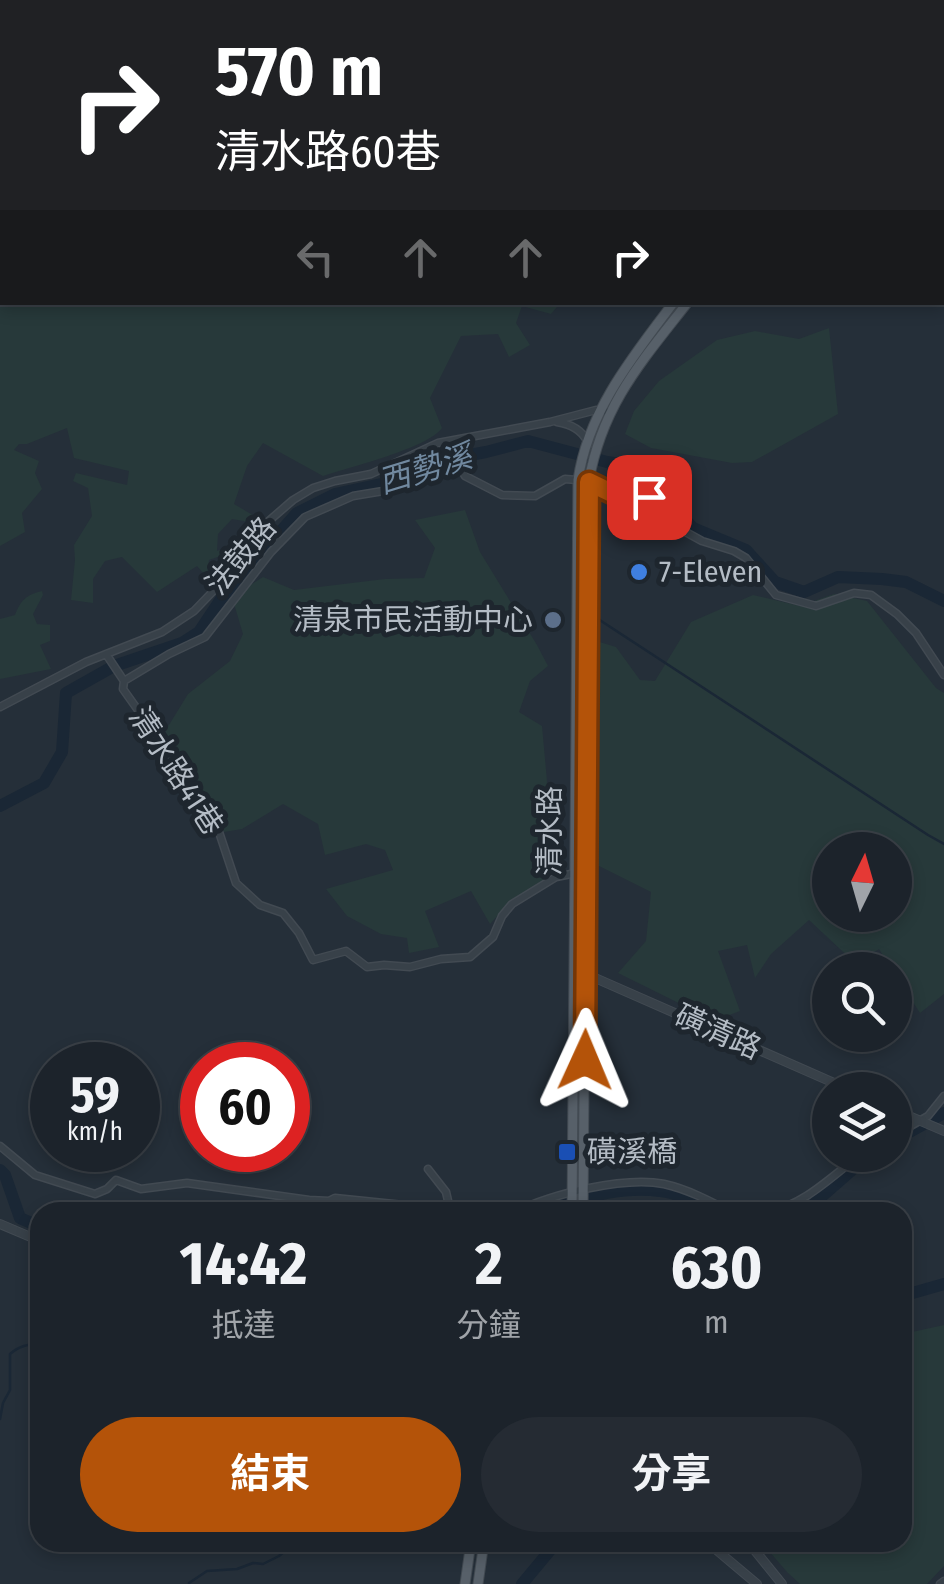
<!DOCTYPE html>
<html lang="zh-TW">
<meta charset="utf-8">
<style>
:root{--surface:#1c232b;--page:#252b33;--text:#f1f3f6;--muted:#a0a4a9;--line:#3a4047;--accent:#b45309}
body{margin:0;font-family:"Fira Sans Condensed","Noto Sans TC",sans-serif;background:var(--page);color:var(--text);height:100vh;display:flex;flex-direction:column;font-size:38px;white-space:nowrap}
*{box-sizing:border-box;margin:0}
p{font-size:32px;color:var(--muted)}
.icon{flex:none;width:55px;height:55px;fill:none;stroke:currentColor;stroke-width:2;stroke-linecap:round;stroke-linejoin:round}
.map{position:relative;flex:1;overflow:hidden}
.details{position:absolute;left:30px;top:1202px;width:882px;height:350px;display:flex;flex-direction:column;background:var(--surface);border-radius:30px;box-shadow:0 5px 15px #0003,0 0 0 2px var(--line)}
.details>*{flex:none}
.guide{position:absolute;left:0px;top:0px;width:945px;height:305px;box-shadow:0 5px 15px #0003,0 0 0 2px var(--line);background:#202124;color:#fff;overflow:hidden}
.needle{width:65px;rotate:5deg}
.controls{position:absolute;left:812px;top:832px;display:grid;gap:20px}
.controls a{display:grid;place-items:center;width:100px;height:100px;border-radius:50%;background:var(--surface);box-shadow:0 5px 15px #0003,0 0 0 2px var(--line);font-size:50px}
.speed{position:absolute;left:30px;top:1042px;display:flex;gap:20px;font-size:50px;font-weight:700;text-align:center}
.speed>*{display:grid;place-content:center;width:130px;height:130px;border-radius:50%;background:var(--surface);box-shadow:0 5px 15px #0003,0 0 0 2px var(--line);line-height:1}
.speed small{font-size:25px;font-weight:400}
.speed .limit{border:15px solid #d22;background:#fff;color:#111}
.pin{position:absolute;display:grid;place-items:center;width:85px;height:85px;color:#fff;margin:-42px;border-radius:20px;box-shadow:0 5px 15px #0006}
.me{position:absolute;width:110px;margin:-55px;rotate:1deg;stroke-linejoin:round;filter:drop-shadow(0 0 8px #0008)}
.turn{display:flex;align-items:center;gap:35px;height:210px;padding:0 50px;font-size:45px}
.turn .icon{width:130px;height:130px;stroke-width:2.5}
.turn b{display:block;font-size:70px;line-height:85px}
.lanes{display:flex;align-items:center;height:95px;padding:0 50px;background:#0003;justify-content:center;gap:50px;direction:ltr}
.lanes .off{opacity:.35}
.eta{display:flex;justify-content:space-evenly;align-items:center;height:170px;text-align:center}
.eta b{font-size:60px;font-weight:700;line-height:70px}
.button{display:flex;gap:20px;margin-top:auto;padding:20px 50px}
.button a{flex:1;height:115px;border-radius:60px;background:var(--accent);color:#fff;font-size:40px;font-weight:700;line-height:115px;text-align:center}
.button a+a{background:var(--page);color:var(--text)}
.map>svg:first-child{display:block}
.green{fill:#27393a;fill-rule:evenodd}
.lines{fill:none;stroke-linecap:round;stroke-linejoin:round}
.stream{stroke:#1a2735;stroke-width:2.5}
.river{stroke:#1a2735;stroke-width:12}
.minor-casing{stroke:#424a52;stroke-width:9}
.tertiary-casing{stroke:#424a52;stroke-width:10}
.primary-casing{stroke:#424a52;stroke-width:11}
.minor{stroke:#384149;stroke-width:6}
.tertiary{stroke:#384149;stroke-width:8}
.primary{stroke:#576069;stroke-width:9}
.route-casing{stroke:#753606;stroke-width:25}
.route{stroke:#b45309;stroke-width:18}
.shop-dot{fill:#3f7fe0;stroke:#1e262e;stroke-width:4}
.service-dot{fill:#5c6f8a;stroke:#1e262e;stroke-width:4}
.transit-dot{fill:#1a4fb4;stroke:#1e262e;stroke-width:4}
.labels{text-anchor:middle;stroke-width:10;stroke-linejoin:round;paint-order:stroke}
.street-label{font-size:30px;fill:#b4bcc5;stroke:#1e262e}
.poi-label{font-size:30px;fill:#b4bcc5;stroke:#1e262e;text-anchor:start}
.water-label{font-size:32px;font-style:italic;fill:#7189a0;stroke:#1e262e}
</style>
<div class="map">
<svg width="944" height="1584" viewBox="0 0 944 1584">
<rect width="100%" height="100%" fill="#252f39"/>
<path class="green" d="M0,27H2V302H549L557,307L551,314L522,306L516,323L530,345L509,357L498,334L461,336L430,398L442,428C428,448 350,467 323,476L263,443L247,466L234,504L256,517L249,522L232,519L218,534L217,551L245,539L240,549L209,560L208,568L216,578L209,580L197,566L157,592L122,557L105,561L93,579V603L71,600L75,560L74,545L92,516L88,488L73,481L76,473L127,485L129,471L74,458L67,428L27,444H19L14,450L39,461L35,473L42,489L22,513L25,532L0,546Z
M829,328L838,414L752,462L732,463L651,448L625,434L634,411L659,381L717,340L755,331L799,339Z
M465,510L480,552L537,645L548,666L530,681L519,712L542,726L547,781L543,881L511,901L490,924L471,891L425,911L439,947L409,953L407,938L381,934L347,916L326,889L393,870L385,850L366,844L325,855L318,824L283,804L242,829L224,832L182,769L149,738L169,725L188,694L230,661L243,634L232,597L263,577L294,590L385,579L424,578L435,548L415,520Z
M42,591L43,595L33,614L37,624L50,625V641L40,645L51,669L0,679V619L15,615C21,600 26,595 42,591Z
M834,594L867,601L936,688L944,693V994L920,1013L895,974V970H892L879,949L855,963L809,920L771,954L755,978L747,945L718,951L740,1011L719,1019L721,1024L618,973L646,941L651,892L597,865L593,640L616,647L640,680L655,681L691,622L753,595L800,606ZM830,850H895V915H830Z
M944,1325V1566L927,1584H800L787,1572L762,1543L902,1542L903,1334Z"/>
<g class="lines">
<path class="stream" d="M592,615L928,835L944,844
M0,1419L3,1403L10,1390V1354C19,1346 28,1344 40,1344
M189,1583L207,1571L237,1569L253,1563L263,1564L279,1556L290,1547L308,1548L321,1542"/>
<path class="river" d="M0,806L44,783L62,752L66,693L114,666L182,643L199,632L221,599L297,513L335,494L395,481L426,463L486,452L528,441L607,462L633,466L693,528L746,550L775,582L804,592L838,577L882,579L906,582L944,601
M895,1140L944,1113
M0,1170L5,1175L20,1218L40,1227
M533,1212C574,1201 617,1185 660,1191C679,1193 696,1203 712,1212
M804,1212L869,1155
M902,1296L944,1284
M522,1584L557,1542"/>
<defs>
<path id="minor" d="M41,0L44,2
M148,0V2
M252,0L255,2
M310,2L314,0
M942,181H944
M557,422C570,424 581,429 587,441
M263,526L280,543
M106,654L124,681L123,689L145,720L156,747L191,788L218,829L236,883L260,905L283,913L299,933L313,960L346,951L367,967L384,965L410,967L441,959L470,957L493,937L502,916L512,904L556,877L576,873
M124,681L169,654L205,637L271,552L305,517L353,496L383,491L421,471L453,464L459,466L465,476L502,495L535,496L565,479L589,481L624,499L653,497L657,498L682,530L702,541L734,551L746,558L776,595L816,606L854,593L871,595L897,614L916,633L944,675
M0,707L86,662L162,632L194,611L220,584L237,557L263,526L293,500L313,488L335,481L371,474L438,443L550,422L596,410L610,412
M895,1135L928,1116L944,1096
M0,1146L35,1175L95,1194L107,1189L116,1180L141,1189L187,1183L309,1200L329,1201L335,1198L413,1206L427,1212L451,1205L455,1212
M428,1169L446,1192L449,1205
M516,1212C551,1194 625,1176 664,1184C687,1189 710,1201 731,1212
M768,1212C804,1205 831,1177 860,1155
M940,1584L944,1581"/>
<path id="tertiary" d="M633,0L634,2
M586,974L850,1090
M895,1110L944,1131
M0,1224L40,1241
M707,1542L757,1584
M748,1542L782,1584"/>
<path id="primary" d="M942,64L944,62
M942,76L944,75
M572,1212L578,480C588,411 633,356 674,302
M583,1212L589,481C602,405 642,361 688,302
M465,1584L471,1542
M478,1584L484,1542"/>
</defs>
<use href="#minor" class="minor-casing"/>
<use href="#tertiary" class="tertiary-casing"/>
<use href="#primary" class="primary-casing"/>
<use href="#minor" class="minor"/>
<use href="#tertiary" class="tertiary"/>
<use href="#primary" class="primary"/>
</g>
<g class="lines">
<defs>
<path id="route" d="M585,1060L589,482L624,499L649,497"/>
</defs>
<use href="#route" class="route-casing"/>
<use href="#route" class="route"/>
</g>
<circle class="shop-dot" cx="639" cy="572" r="10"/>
<circle class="service-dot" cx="553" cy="620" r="10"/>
<rect class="transit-dot" x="557" y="1142" width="20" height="20" rx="5"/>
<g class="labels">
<g class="street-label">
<text transform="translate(241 556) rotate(-50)" y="10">法鼓路</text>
<text transform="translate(176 771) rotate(57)" y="10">清水路41巷</text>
<text transform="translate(550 831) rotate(-90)" y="10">清水路</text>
<text transform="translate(718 1032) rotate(24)" y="10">磺清路</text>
</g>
<g class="poi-label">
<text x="659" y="582">7-Eleven</text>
<text x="533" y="630" text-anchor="end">清泉市民活動中心</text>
<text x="587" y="1162">磺溪橋</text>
</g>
<g class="water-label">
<text transform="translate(425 469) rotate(-17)" y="11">西勢溪</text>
</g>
</g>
</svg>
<div class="controls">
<a><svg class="needle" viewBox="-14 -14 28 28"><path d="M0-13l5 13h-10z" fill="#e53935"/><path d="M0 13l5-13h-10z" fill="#a0a4a9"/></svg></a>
<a><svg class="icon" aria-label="search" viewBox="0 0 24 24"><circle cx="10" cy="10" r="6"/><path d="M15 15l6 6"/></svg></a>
<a><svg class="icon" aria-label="layers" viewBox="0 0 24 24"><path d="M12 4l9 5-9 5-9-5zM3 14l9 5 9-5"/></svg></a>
</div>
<div class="speed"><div>59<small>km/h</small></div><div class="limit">60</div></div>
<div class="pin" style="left:649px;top:497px;background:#d93025"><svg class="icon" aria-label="arrive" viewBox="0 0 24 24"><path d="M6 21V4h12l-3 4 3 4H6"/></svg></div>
<svg class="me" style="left:585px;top:1060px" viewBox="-20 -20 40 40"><path d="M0-17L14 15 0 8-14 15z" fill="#b45309" stroke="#fff" stroke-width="4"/></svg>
<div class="guide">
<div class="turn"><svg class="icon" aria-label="right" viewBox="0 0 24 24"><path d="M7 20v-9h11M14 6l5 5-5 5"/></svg><div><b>570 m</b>清水路60巷</div></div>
<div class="lanes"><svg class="icon off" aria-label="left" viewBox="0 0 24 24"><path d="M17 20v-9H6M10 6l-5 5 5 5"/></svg><svg class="icon off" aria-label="ahead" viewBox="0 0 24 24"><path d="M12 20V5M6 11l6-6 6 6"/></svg><svg class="icon off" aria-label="ahead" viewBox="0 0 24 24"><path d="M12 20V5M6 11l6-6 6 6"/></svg><svg class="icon" aria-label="right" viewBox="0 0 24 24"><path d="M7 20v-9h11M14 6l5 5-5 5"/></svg></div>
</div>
<section class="details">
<div class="eta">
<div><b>14:42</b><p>抵達</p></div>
<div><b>2</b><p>分鐘</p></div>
<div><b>630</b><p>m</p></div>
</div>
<div class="button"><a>結束</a><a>分享</a></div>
</section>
</div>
